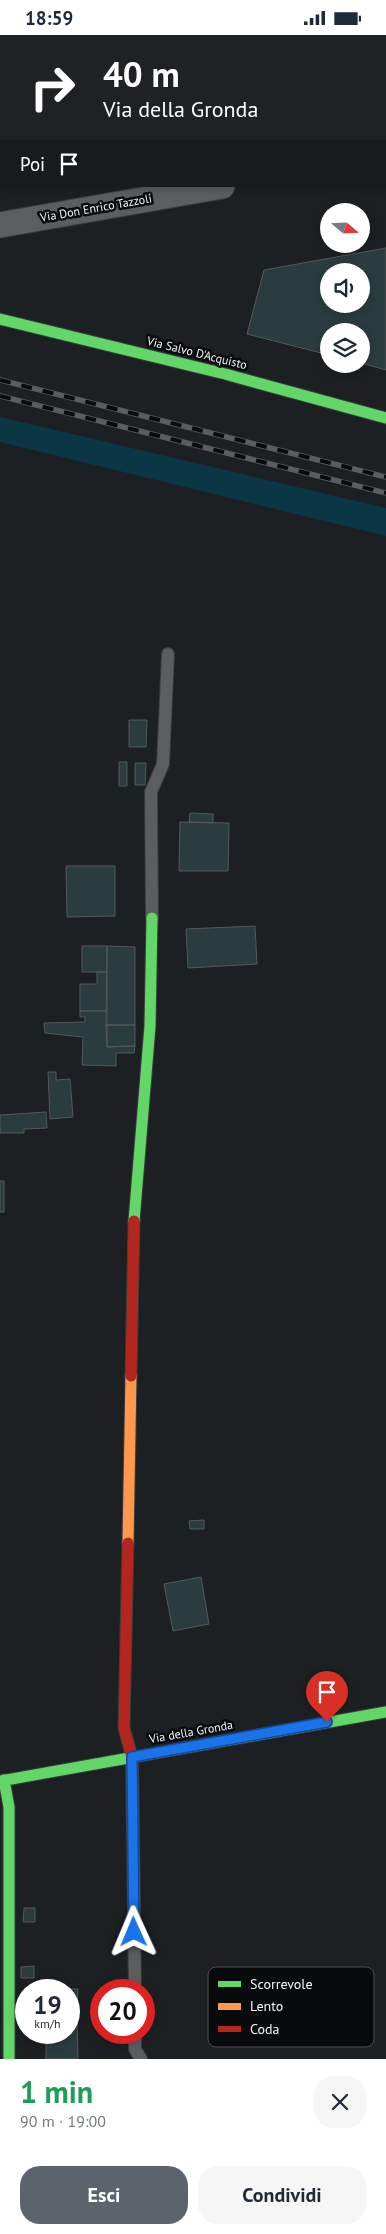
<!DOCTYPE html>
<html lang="it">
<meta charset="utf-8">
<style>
:root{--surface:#fff;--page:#f6f6f7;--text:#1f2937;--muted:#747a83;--accent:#5c636c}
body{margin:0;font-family:"PT Sans",sans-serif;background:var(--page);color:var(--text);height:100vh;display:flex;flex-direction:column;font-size:19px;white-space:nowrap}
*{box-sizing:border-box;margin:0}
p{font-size:16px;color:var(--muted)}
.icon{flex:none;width:28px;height:28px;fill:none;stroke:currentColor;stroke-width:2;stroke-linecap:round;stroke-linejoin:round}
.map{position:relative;height:2024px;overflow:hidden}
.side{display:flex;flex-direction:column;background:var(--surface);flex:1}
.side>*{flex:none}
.hud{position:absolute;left:0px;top:0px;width:386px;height:152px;box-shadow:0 2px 8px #0003;background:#202124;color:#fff;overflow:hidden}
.needle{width:32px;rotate:109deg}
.tools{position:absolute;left:320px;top:168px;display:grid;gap:10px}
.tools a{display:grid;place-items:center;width:50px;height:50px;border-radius:50%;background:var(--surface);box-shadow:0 2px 8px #0003;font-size:25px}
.speed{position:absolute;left:15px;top:1944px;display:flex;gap:10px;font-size:25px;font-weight:700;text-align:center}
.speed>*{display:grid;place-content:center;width:65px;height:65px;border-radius:50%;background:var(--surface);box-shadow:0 2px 8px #0003;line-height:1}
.speed small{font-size:12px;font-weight:400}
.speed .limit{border:8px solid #d22;background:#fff;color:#111}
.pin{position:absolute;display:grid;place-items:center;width:42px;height:42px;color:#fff;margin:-51px -21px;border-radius:50% 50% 50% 0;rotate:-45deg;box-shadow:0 0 5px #0007}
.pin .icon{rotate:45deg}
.me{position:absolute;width:55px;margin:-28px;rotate:359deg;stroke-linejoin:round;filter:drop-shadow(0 0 4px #0008)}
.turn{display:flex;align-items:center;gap:18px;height:105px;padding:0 20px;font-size:22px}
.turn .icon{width:65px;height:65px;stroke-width:2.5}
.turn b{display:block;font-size:35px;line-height:42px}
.then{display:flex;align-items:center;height:48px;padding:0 20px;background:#0003;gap:10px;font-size:19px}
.round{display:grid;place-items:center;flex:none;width:52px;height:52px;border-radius:20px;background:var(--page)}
.headline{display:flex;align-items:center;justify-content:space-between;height:85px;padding:0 20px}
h1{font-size:30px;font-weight:700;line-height:38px;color:#1e9e55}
.button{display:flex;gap:10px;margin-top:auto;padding:10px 20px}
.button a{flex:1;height:58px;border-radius:20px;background:var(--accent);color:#fff;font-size:20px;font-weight:700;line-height:58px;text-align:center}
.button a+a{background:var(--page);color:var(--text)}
.status{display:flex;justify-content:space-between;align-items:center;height:35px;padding:0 25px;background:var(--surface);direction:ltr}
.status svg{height:14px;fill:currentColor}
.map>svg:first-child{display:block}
.green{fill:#0b3645}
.building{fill:#2a3c3e;stroke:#555858;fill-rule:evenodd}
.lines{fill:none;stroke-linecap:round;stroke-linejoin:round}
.lane-casing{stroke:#3a3c3e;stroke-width:14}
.street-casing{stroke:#3a3c3e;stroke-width:27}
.fast-casing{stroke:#3a3c3e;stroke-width:13}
.slow-casing{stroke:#3a3c3e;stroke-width:13}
.jam-casing{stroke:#3a3c3e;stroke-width:13}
.lane{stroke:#5b5d5e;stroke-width:12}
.street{stroke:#5b5d5e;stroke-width:25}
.fast{stroke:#63d668;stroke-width:11}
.slow{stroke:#ff974d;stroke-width:11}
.jam{stroke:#b3261e;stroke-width:11}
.rail-casing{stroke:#5a5c5e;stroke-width:5.5}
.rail{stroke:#080a0b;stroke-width:4;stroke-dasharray:11;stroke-linecap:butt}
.route-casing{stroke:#114b97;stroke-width:12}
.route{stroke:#1a73e8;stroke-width:9}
.labels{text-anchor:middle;stroke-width:5;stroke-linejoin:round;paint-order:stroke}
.street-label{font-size:12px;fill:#f2f5f6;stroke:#080a0b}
.key{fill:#080a0b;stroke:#4e5052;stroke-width:1}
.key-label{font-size:14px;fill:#f2f5f6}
</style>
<div class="status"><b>18:59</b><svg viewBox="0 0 49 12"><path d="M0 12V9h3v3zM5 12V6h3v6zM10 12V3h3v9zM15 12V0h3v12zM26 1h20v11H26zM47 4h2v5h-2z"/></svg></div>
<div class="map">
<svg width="386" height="2024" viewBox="0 0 386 2024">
<rect width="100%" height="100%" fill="#1d2022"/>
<path class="green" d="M0,382L386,473V501L0,407Z"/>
<path class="building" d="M215,0H386V6L385,1Z
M1,70V125L0,126V71Z
M386,213V335L361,328V296H329V320L247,299L264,235ZM329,236H361V269H329Z
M129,685H147L146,712H129Z
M119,727H127V751H119Z
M135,728H146L145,750H135Z
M190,778L213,779V788L189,787Z
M180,787L229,788L228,836H179Z
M66,831H115V881L67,882Z
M255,891L257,929L188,933L186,894Z
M82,911H107V937H82Z
M107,911L135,912V990H106Z
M97,937H107V976H80V949H97Z
M80,976H107V1012L135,1011L134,1018H116V1031L82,1030L83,1002L45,998L44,988L85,987V982H80Z
M106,990H135V1011L107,1012Z
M48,1037H56V1045L70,1044L73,1082L50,1084Z
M46,1077L47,1093L24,1094V1098H0V1080Z
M0,1146H4V1177H0Z
M204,1485V1494H190L189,1486Z
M201,1542L209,1589L173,1596L164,1549Z
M24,1873H35V1887H23Z
M34,1931V1943H21V1932Z
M46,1954H78L77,1971H69V1955Z
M69,1981H77L78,2024H46V1998H69Z"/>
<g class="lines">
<defs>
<path id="lane" d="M152,883L151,757L163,729L168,619
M132,1722L135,1955
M135,1998V2014L141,2024"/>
<path id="street" d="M385,123H386
M0,190L222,151"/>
<path id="fast" d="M0,284L225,339L386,383
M134,1186L150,991L152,883
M4,1745L9,1772V2024
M0,1746L386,1677"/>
<path id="slow" d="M128,1508L131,1341"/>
<path id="jam" d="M131,1341L134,1186
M128,1508L124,1693L132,1722"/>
</defs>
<use href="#lane" class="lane-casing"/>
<use href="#street" class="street-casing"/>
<use href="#fast" class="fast-casing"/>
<use href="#slow" class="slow-casing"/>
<use href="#jam" class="jam-casing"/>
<use href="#lane" class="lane"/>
<use href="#street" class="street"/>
<use href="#fast" class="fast"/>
<use href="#slow" class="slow"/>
<use href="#jam" class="jam"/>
<defs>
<path id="rail" d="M0,345L386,442
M0,361L386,458"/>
</defs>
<use href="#rail" class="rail-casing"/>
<use href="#rail" class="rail"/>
</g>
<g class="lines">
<defs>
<path id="route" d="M134,1897L132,1722L327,1687"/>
</defs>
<use href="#route" class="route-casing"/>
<use href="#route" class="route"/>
</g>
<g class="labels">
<g class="street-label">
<text transform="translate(96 173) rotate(-10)" y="4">Via Don Enrico Tazzoli</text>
<text transform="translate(197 318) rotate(14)" y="4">Via Salvo D'Acquisto</text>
<text transform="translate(191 1697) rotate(-10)" y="4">Via della Gronda</text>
</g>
</g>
<rect x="208" y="1932" width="166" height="80" rx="8" class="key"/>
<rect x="218" y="1946" width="23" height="6" fill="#63d668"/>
<rect x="218" y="1968" width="23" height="7" fill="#ff974d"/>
<rect x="218" y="1991" width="23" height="6" fill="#b3261e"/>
<g class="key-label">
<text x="250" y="1954">Scorrevole</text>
<text x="250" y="1976">Lento</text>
<text x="250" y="1999">Coda</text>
</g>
</svg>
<div class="tools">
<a><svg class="needle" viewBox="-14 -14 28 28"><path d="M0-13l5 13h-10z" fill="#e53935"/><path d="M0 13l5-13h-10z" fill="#747a83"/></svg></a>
<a><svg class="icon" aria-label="sound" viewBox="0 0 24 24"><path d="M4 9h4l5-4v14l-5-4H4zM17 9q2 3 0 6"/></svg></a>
<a><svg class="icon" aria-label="layers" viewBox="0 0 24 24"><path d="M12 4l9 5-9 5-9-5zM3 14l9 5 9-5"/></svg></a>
</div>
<div class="speed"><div>19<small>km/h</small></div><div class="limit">20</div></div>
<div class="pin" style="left:327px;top:1687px;background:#d93025"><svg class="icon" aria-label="arrive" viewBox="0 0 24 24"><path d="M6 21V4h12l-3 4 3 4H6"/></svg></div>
<svg class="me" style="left:134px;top:1897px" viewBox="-20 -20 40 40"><path d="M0-17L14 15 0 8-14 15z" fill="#1a73e8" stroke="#fff" stroke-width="4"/></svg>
<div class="hud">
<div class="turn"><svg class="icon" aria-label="right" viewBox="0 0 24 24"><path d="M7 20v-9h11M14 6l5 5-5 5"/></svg><div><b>40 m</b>Via della Gronda</div></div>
<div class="then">Poi<svg class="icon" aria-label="arrive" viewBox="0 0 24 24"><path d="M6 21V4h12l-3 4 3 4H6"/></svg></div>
</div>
</div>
<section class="side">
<div class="headline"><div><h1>1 min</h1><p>90 m · 19:00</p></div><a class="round"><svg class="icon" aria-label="close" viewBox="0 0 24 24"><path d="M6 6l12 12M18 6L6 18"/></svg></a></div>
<div class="button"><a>Esci</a><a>Condividi</a></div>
</section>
